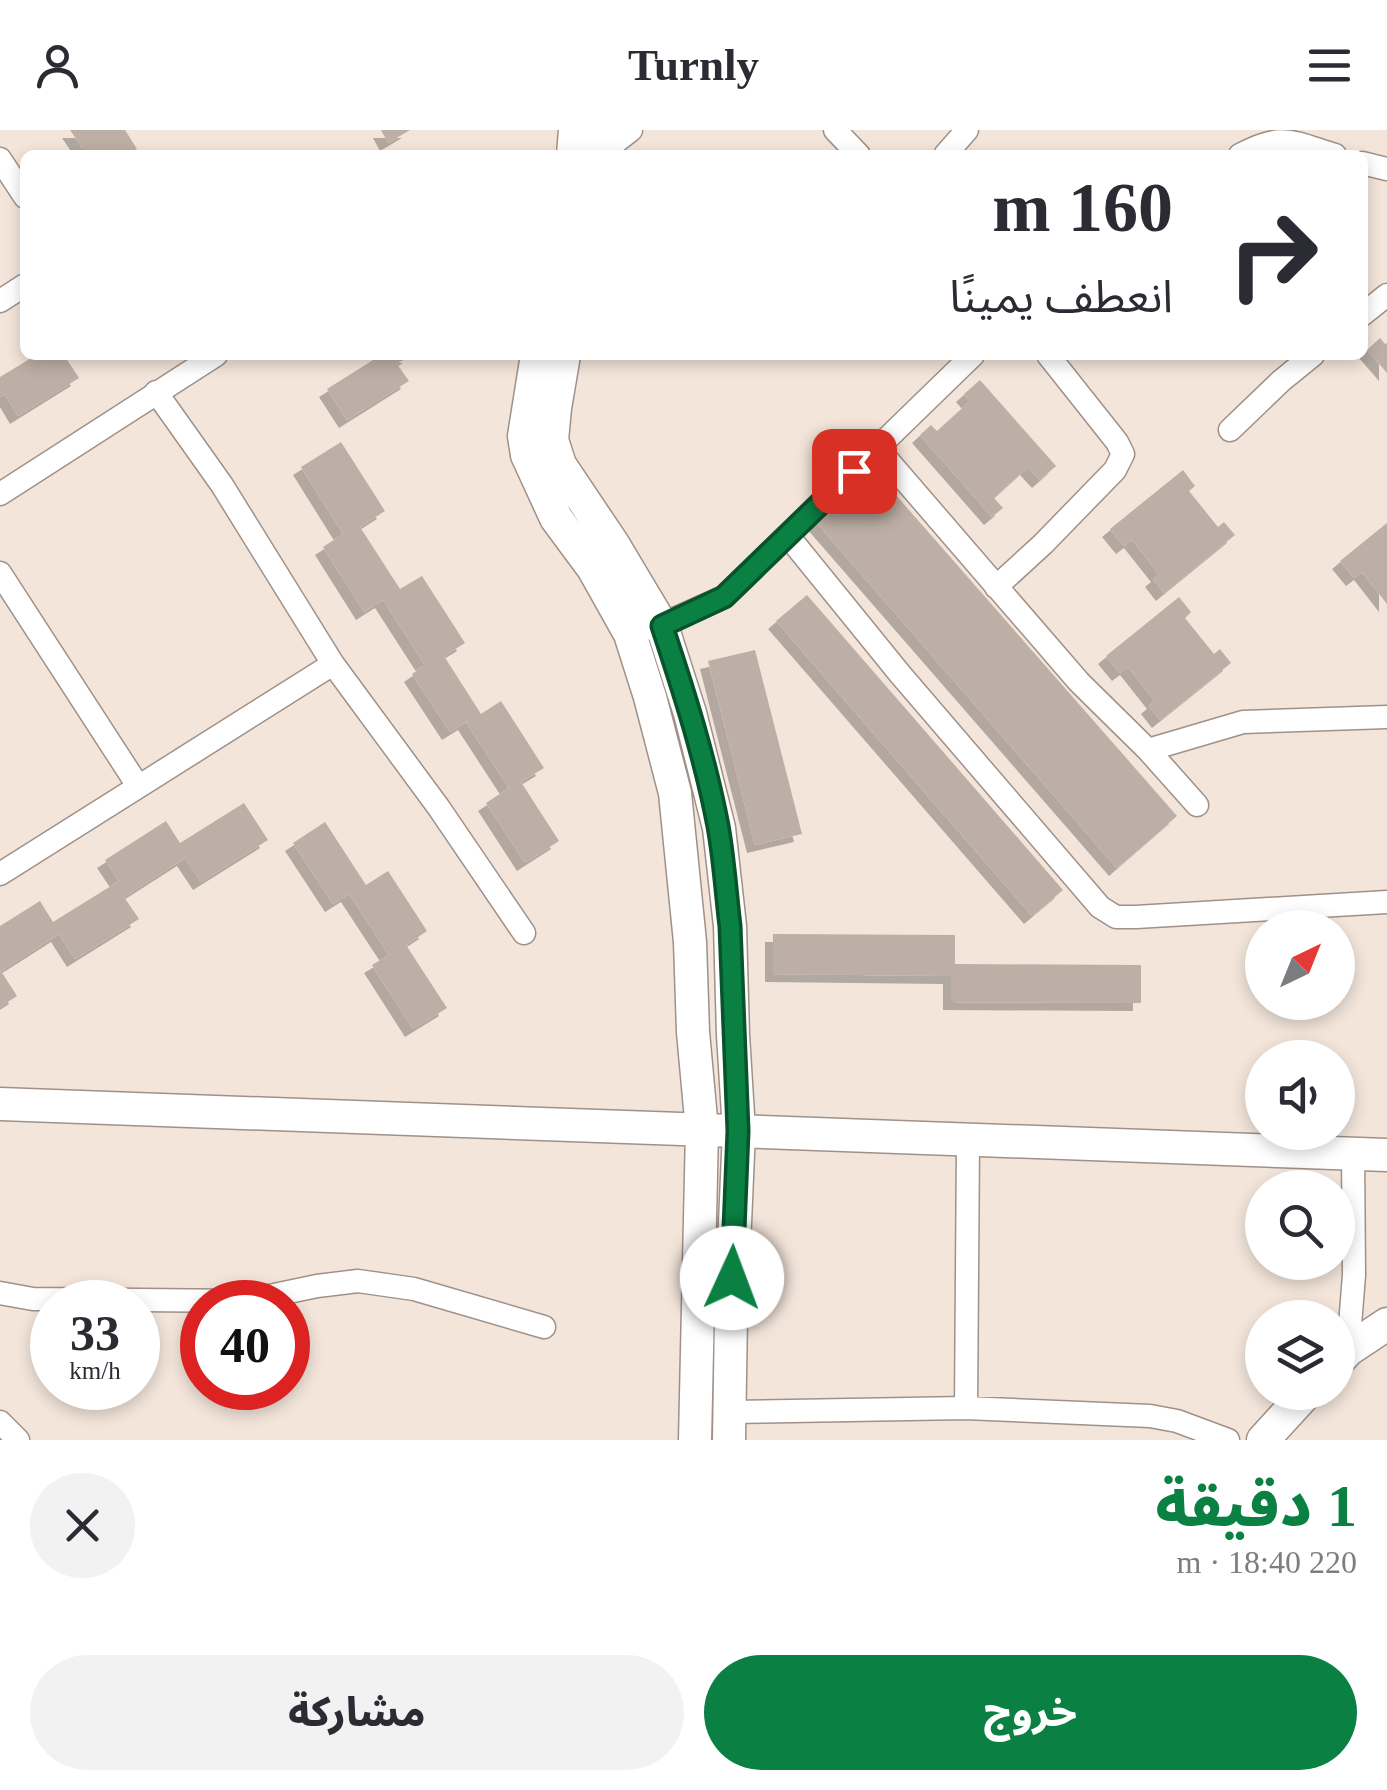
<!DOCTYPE html>
<html lang="ar">
<meta charset="utf-8">
<style>
:root{--surface:#fff;--page:#f2f2f3;--text:#2b2b33;--muted:#7c7c81;--accent:#0b8043}
body{margin:0;font-family:"Times New Roman","Noto Sans Arabic",serif;background:var(--page);color:var(--text);direction:rtl;height:100vh;display:flex;flex-direction:column;font-size:38px;white-space:nowrap}
*{box-sizing:border-box;margin:0}
p{font-size:32px;color:var(--muted)}
.icon{flex:none;width:55px;height:55px;fill:none;stroke:currentColor;stroke-width:2;stroke-linecap:round;stroke-linejoin:round}
.map{position:relative;height:1310px;overflow:hidden;direction:ltr}
.panel{display:flex;flex-direction:column;background:var(--surface);flex:1}
.panel>*{flex:none}
.banner{position:absolute;left:20px;top:20px;width:1348px;height:210px;border-radius:15px;box-shadow:0 5px 15px #0003;direction:rtl;background:#fff;color:var(--text);overflow:hidden}
.needle{width:65px;rotate:43deg}
.controls{position:absolute;left:1245px;top:780px;display:grid;gap:20px}
.controls a{display:grid;place-items:center;width:110px;height:110px;border-radius:50%;background:var(--surface);box-shadow:0 5px 15px #0003;font-size:50px}
.speed{position:absolute;left:30px;top:1150px;display:flex;gap:20px;font-size:50px;font-weight:700;text-align:center}
.speed>*{display:grid;place-content:center;width:130px;height:130px;border-radius:50%;background:var(--surface);box-shadow:0 5px 15px #0003;line-height:1}
.speed small{font-size:25px;font-weight:400}
.speed .limit{border:15px solid #d22;background:#fff;color:#111}
.pin{position:absolute;display:grid;place-items:center;width:85px;height:85px;color:#fff;margin:-42px;border-radius:20px;box-shadow:0 5px 15px #0006}
.me{position:absolute;width:110px;margin:-55px;rotate:2deg;stroke-linejoin:round;filter:drop-shadow(0 0 8px #0008)}
.turn{display:flex;align-items:center;gap:35px;height:210px;padding:0 30px;font-size:45px}
.turn .icon{width:130px;height:130px;stroke-width:2.5}
.turn b{display:block;font-size:70px;line-height:85px}
.round{display:grid;place-items:center;flex:none;width:105px;height:105px;border-radius:52px;background:var(--page)}
.overview{display:flex;align-items:center;justify-content:space-between;height:170px;padding:0 30px}
h1{font-size:60px;font-weight:800;line-height:75px;color:var(--accent)}
.button{display:flex;gap:20px;margin-top:auto;padding:20px 30px}
.button a{flex:1;height:115px;border-radius:60px;background:var(--accent);color:#fff;font-size:40px;font-weight:800;line-height:115px;text-align:center}
.button a+a{background:var(--page);color:var(--text)}
header{display:flex;justify-content:space-between;align-items:center;height:130px;padding:0 30px;background:var(--surface);font-size:45px;font-weight:800}
.map>svg:first-child{display:block}
.building{fill:#bdafa5;filter:url(#shadow)}
.lines{fill:none;stroke-linecap:round;stroke-linejoin:round}
.street-casing{stroke:#9f9188;stroke-width:25}
.secondary-casing{stroke:#9f9188;stroke-width:35}
.street{stroke:#fff;stroke-width:22}
.secondary{stroke:#fff;stroke-width:32}
.route-casing{stroke:#07532c;stroke-width:25}
.route{stroke:#0b8043;stroke-width:18}
</style>
<header><svg class="icon" aria-label="menu" viewBox="0 0 24 24"><path d="M4 6h16M4 12h16M4 18h16"/></svg>Turnly<svg class="icon" aria-label="person" viewBox="0 0 24 24"><circle cx="12" cy="8" r="4"/><path d="M4 21q1-7 8-7t8 7"/></svg></header>
<div class="map">
<svg width="1387" height="1310" viewBox="0 0 1387 1310">
<defs>
<filter id="shadow"><feDropShadow dx="-8" dy="8" stdDeviation="0" flood-color="#0004"/></filter>
</defs>
<rect width="100%" height="100%" fill="#f3e5da"/>
<path class="building" d="M70,0H125L137,19L128,25H87Z
M381,0H410L388,13Z
M1380,208L1385,214L1387,213V243L1367,220Z
M36,225H64L79,248L18,286L5,264L0,267V247Z
M381,225H411L397,234L409,251L347,290L327,259Z
M980,250L1056,336L1040,350L1028,337L994,368L1003,378L992,387L920,305L931,295L937,301L970,271L964,264Z
M341,312L385,381L360,397L400,459L422,446L465,513L444,526L481,584L501,571L544,638L521,652L559,711L525,733L486,673L509,658L466,592L450,602L412,544L425,535L383,470L364,482L323,417L343,404L301,337Z
M874,340L1177,686L1117,738L815,391Z
M1183,340L1195,356L1189,361L1218,397L1224,392L1235,405L1164,463L1153,449L1159,444L1132,410L1124,416L1110,399Z
M1387,393V474L1362,442L1354,448L1340,431Z
M807,465L1063,760L1032,786L776,491Z
M1179,467L1191,482L1185,488L1214,524L1220,519L1231,533L1160,590L1149,576L1155,571L1128,537L1120,543L1106,526Z
M755,520L802,704L755,715L708,531Z
M244,673L268,710L201,752L185,728L124,767L139,789L75,829L59,804L1,841L17,866L0,877V796L40,771L53,792L119,751L105,730L166,691L180,713Z
M325,692L366,755L388,741L427,801L406,815L447,878L413,899L372,835L389,825L349,764L333,774L293,713Z
M773,804L955,805V834L1141,835V873L951,872V846L773,844Z"/>
<g class="lines">
<defs>
<path id="street" d="M835,0L859,25
M600,24L631,0
M945,25L967,0
M1240,25C1282,2 1293,12 1335,25
M0,29L25,67
M1362,33L1387,39
M0,171L25,155
M1362,185L1387,165
M156,262L222,355L333,534L439,678L524,803
M1230,300L1281,251L1313,225
M878,319L1079,552L1148,620L1197,675
M0,364L216,225
M788,406L900,544L1100,777L1116,787H1136L1387,772
M0,443L138,656
M996,457L1043,414L1115,340L1123,324L1117,312L1048,225
M652,499L724,467L973,225
M1148,620L1243,592L1387,587
M0,744L333,534
M0,1163L33,1169L246,1171L317,1156L358,1151L414,1159L544,1197
M1348,1220L1354,1145L1353,1023
M966,1278L968,1010
M730,1282L966,1278L1150,1286L1177,1291L1228,1310
M0,1292L18,1310"/>
<path id="secondary" d="M573,25L575,0
M602,25L607,0
M537,225L524,306L527,325L556,388L593,438L630,504L650,567L675,663L690,812L693,902L702,1000L695,1310
M564,225L555,278L552,310L560,335L613,414L662,496L690,583L719,698L730,796L733,905L739,1001L731,1185L729,1310
M0,974L1387,1025
M1338,1231L1348,1220L1387,1194
M1263,1310L1307,1262"/>
</defs>
<use href="#street" class="street-casing"/>
<use href="#secondary" class="secondary-casing"/>
<use href="#street" class="street"/>
<use href="#secondary" class="secondary"/>
</g>
<g class="lines">
<defs>
<path id="route" d="M732,1148L738,1001L730,796C726,763 724,729 718,696C705,628 684,562 662,496L724,467L854,341"/>
</defs>
<use href="#route" class="route-casing"/>
<use href="#route" class="route"/>
</g>
</svg>
<div class="controls">
<a><svg class="needle" viewBox="-14 -14 28 28"><path d="M0-13l5 13h-10z" fill="#e53935"/><path d="M0 13l5-13h-10z" fill="#7c7c81"/></svg></a>
<a><svg class="icon" aria-label="sound" viewBox="0 0 24 24"><path d="M4 9h4l5-4v14l-5-4H4zM17 9q2 3 0 6"/></svg></a>
<a><svg class="icon" aria-label="search" viewBox="0 0 24 24"><circle cx="10" cy="10" r="6"/><path d="M15 15l6 6"/></svg></a>
<a><svg class="icon" aria-label="layers" viewBox="0 0 24 24"><path d="M12 4l9 5-9 5-9-5zM3 14l9 5 9-5"/></svg></a>
</div>
<div class="speed"><div>33<small>km/h</small></div><div class="limit">40</div></div>
<div class="pin" style="left:854px;top:341px;background:#d93025"><svg class="icon" aria-label="arrive" viewBox="0 0 24 24"><path d="M6 21V4h12l-3 4 3 4H6"/></svg></div>
<svg class="me" style="left:732px;top:1148px" viewBox="-20 -20 40 40"><circle r="19" fill="#fff"/><path d="M0-13L10 11 0 6-10 11z" fill="#0b8043"/></svg>
<div class="banner">
<div class="turn"><svg class="icon" aria-label="right" viewBox="0 0 24 24"><path d="M7 20v-9h11M14 6l5 5-5 5"/></svg><div><b>160 m</b>انعطف يمينًا</div></div>
</div>
</div>
<section class="panel">
<div class="overview"><div><h1>1 دقيقة</h1><p>220 m · 18:40</p></div><a class="round"><svg class="icon" aria-label="close" viewBox="0 0 24 24"><path d="M6 6l12 12M18 6L6 18"/></svg></a></div>
<div class="button"><a>خروج</a><a>مشاركة</a></div>
</section>
